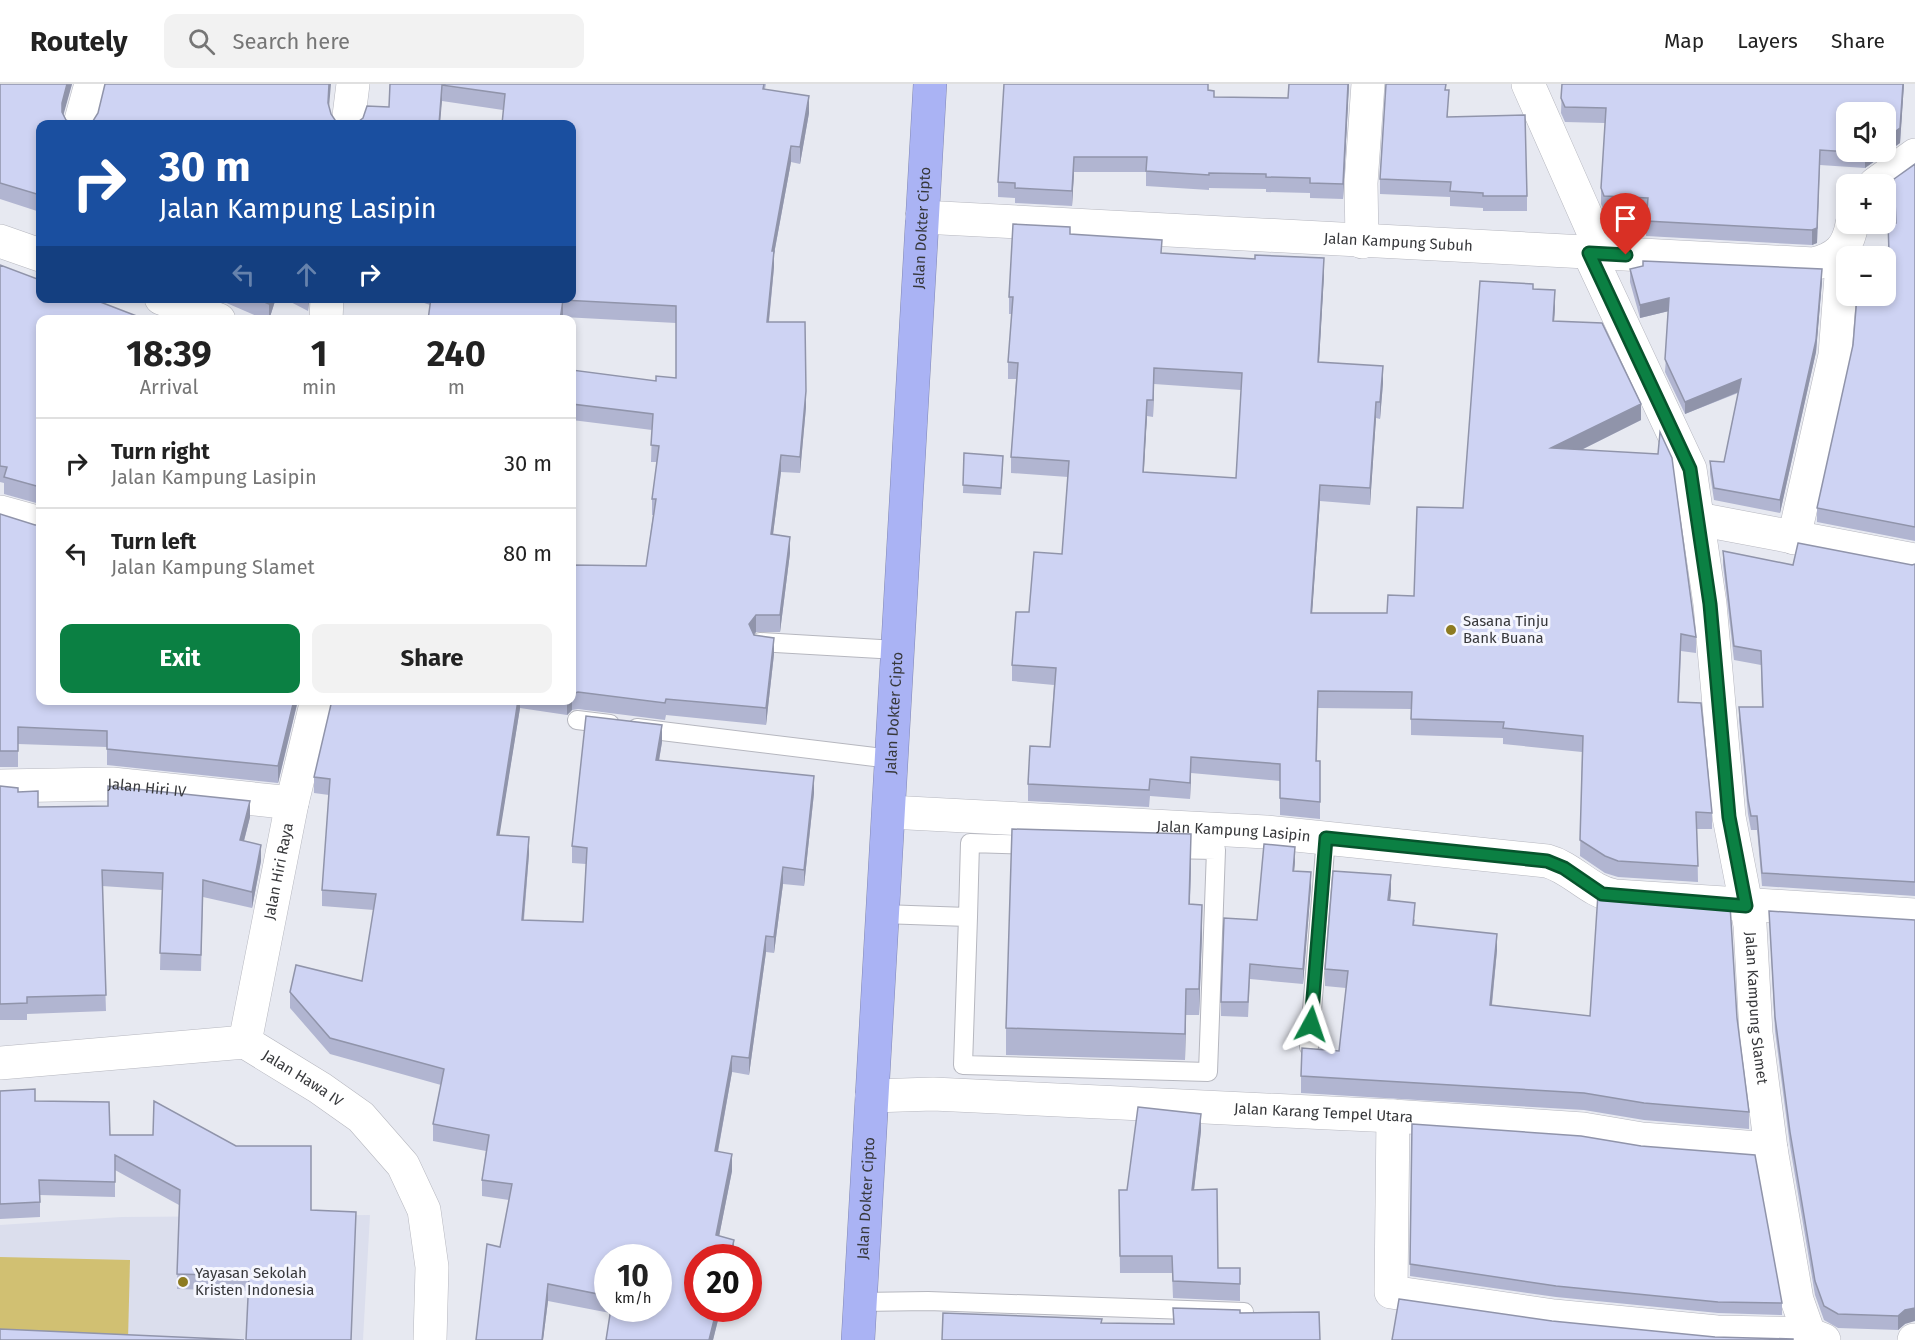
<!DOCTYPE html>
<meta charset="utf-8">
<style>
:root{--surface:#fff;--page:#f2f2f2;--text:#222;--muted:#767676;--line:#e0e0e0;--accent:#0b8043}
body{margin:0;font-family:"Fira Sans",sans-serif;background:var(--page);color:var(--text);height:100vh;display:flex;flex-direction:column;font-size:22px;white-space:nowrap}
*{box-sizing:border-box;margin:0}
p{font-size:20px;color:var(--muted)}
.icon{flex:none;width:33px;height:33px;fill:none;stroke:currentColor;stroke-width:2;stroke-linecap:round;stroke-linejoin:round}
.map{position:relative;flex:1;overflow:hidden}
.panel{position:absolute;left:36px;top:231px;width:540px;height:390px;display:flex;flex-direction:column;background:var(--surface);border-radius:12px;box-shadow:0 3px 9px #0003}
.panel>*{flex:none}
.top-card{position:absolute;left:36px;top:36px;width:540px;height:183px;border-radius:12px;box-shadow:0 3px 9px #0003;background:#1a4fa0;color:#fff;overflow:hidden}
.controls{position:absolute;left:1836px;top:18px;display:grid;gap:12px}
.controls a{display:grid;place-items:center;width:60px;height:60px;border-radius:12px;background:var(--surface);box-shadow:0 3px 9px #0003;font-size:30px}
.speed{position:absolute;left:594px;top:1160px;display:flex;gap:12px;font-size:30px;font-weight:700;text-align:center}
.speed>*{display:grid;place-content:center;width:78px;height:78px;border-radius:50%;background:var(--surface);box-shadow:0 3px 9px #0003;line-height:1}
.speed small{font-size:15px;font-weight:400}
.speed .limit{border:9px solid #d22;background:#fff;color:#111}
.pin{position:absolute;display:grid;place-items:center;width:51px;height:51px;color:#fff;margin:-62px -26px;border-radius:50% 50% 50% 0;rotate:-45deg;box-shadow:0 0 6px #0007}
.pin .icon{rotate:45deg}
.me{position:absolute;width:66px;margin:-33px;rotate:5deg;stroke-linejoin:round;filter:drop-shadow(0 0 4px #0008)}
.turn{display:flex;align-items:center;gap:21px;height:126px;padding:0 24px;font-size:27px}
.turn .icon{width:78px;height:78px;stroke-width:2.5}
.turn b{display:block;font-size:42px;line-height:51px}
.lanes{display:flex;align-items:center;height:57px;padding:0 24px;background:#0003;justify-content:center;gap:30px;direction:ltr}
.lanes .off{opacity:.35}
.eta{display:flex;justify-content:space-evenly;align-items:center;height:102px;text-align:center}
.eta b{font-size:36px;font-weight:700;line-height:42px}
.action{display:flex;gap:12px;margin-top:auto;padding:12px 24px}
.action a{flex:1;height:69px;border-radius:12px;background:var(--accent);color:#fff;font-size:24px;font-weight:700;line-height:69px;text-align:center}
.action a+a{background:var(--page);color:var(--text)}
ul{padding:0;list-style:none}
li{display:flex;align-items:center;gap:18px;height:90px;padding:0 24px;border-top:2px solid var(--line)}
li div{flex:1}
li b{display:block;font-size:22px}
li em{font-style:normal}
header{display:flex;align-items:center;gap:36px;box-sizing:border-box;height:84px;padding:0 30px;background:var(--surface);border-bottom:2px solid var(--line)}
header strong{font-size:28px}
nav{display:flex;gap:33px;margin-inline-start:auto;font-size:21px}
.search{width:420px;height:54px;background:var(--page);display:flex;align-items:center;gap:15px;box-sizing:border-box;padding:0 21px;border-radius:12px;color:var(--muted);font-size:22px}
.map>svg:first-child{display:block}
.built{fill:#dbdeed}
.green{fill:#d1c072}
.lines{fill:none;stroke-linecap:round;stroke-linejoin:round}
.lane-casing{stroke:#b6b7bf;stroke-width:20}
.street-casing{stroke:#b6b7bf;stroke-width:34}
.highway-casing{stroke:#8288b3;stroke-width:34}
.lane{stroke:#fff;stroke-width:18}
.street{stroke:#fff;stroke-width:33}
.highway{stroke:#aab3f4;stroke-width:33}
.wall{fill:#b1b5d1;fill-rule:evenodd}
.shaded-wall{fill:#9094aa}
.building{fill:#ced3f3;stroke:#9094aa;stroke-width:1.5;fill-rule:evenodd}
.route-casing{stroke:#07532c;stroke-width:15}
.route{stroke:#0b8043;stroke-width:10}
.poi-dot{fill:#8d7b21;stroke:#f5f6fe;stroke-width:2}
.labels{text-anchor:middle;stroke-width:6;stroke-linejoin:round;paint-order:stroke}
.street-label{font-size:15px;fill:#37383b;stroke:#f5f6fe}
.poi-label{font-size:15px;fill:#37383b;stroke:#f5f6fe;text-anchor:start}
</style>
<header>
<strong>Routely</strong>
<div class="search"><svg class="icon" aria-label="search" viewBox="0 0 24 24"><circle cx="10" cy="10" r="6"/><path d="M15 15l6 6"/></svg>Search here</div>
<nav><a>Map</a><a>Layers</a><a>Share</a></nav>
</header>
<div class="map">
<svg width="1915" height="1256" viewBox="0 0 1915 1256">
<rect width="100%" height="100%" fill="#e7e9f1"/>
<path class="built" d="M370,1131L363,1256H0V1141L121,1133Z"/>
<path class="green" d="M0,1173L130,1176L128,1256L0,1254Z"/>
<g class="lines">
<defs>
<path id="lane" d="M760,558L897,566
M577,636L610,640
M637,644L891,675
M882,830L968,833L963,981L1208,988L1216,766L1166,765
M968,833L970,759L1037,761
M1309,963L1326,754
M860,1218L928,1217L1244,1228"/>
<g id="street">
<path d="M1528,0L1603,170"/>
<path d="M80,40L91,0"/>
<path d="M348,40L353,0"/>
<path d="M1875,100L1915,71"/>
<path id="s1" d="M922,133L1814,180C1837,174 1848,164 1852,140"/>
<path d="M0,157L40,171"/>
<path d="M1362,158L1361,99L1368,0"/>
<path id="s2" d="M1589,169L1690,385L1710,520L1729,733L1750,841L1756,949L1771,1065L1797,1216L1809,1250"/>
<path d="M161,214L219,236"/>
<path d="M326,236L327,214"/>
<path d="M0,428L40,439"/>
<path d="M1698,435L1915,476"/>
<path d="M1794,454L1835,271L1843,166"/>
<path id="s3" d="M0,702L112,700L292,719"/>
<path id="s4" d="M889,728L1266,748L1547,777C1573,784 1588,807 1615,812L1915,831"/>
<path id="s5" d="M245,958L292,719L317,616"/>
<path id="s6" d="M0,979L245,958L320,1004L361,1033L403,1081L424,1126L432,1183L430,1256"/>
<path id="s7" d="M872,1012L933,1010L1393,1032L1583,1045L1642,1055L1771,1065"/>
<path d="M1393,1032L1391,1208L1554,1232L1717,1248L1809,1250L1824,1256"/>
<path d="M1914,1256H1915"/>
</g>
<g id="highway">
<path id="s8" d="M858,1256L930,0"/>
</g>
</defs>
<use href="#lane" class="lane-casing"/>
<use href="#street" class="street-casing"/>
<use href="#highway" class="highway-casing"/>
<use href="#lane" class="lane"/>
<use href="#street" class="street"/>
<use href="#highway" class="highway"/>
</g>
<path class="wall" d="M0,0H72L63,30L40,40V128L0,115Z
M390,0H766L765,5L809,29L800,80L791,78L774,170V183L769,238L806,323L800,389L781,388L773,450L790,469L780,548H756L754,550L774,570L766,641L666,631L665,636L578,625L572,626L567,631L520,624L499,751L529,770L524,836L583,838L586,780L572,779V762L662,658L659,677L814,709L804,802L783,800L774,869L766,868L749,991L732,988L718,1068L732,1087L719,1152L734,1172L698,1224H721L713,1256L610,1229L548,1217L543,1256H476L500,1163L509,1116L482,1112V1096L486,1067L433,1057V1040L441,1001L330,970L290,924V908L362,897L374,826L322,822V806L329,711L314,709V693L332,616H572V481L646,482L653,431H652V415L657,378H651L652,346L572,336V286L656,297L676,294V239L563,233L430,221L410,214H572V40L503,26L442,17L389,23ZM608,1173L658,1224H608Z
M1289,0H1349L1343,115L1310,114V109L1266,108V105L1209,104V106L1146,102V88H1074L1072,122L1015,119V114L998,113V98L1208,6L1214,13L1288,14Z
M1562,0H1904L1900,59L1865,84L1820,81L1817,159L1812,161L1646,152L1647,129L1604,127L1601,120V104L1605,39L1565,38L1561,29Z
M1447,6L1448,33L1527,112V127H1483V124L1450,122V113L1380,110V95Z
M1915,80V457L1817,438V424L1888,168V139H1895L1894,95Z
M1070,150L1162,169L1324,191L1319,278L1383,299L1380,335L1376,334L1370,421L1320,417L1312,529H1387L1414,512L1463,424L1533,205L1555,223L1554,237L1641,336L1581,366L1696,553V569L1681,567L1679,618L1712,729V745H1697L1698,798L1618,793L1605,789L1580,772L1582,668L1503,660V654L1411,651V625L1318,624L1317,677H1320V735L1280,731V697L1191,689L1190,715L1150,712L1149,723L1028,717V700L1050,663L1054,601L1012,597V581L1029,528L1062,470L1068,393L1011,389V373L1016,295H1008V278L1012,230H1009V213ZM1154,300L1241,306L1236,394L1143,388L1147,332L1153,333Z
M0,181L40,236V420L4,410V399L0,398Z
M1630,185L1822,197L1816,268L1780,429L1714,416L1710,390V377L1724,378L1738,309L1685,330L1665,288L1669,227L1640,234L1630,198Z
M215,214H276L269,236H266Z
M283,214H309L308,227Z
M964,369L1003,379L1001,411L963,409Z
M0,430L35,441L298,616L278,699L107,681V663L18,660V683H0Z
M1723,467L1793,481L1915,480V812L1762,802L1757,746H1751L1748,730L1739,636V623H1762L1761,581L1734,576L1723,481Z
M0,702L18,708L38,723L250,733L244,757L261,777L252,824L203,813L201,887L160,886L162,806L102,802L106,927L27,930V936H0Z
M1191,777L1190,820L1202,848L1199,931H1186L1185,976L1006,971V944Z
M1295,777L1294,787L1311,802L1303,900L1250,895L1248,933L1221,932V918L1257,836Z
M1391,808L1390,816L1415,836L1414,841L1497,866L1492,921L1590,932L1737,934L1749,1028V1045L1644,1036L1584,1026L1301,1009V992L1339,967L1346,904L1325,902V885Z
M1769,827L1905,1240L1898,1246L1838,1244L1824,1236L1815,1211L1790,1062L1775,947Z
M0,1007L35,1017L110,1051L356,1143L248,1207L177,1205L179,1121L115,1086V1113L40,1111V1133L0,1135Z
M1412,1040L1782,1219V1231L1718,1229L1556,1213L1410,1192Z
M1201,1047L1194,1106L1218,1184H1240V1217L1173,1214L1172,1189H1120L1119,1106H1127Z"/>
<path class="shaded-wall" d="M67,0H72L62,36V19Z
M329,0H331L328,35V19Z
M1348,0H1349L1343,115V100Z
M1903,0H1904L1900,59L1865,84V69L1867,68H1886V54Z
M442,1V17L440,40H439Z
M809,12V29L800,80V63Z
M791,62V78L774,170V183L767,255V238L772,167Z
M1820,66L1817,159L1812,161V146Z
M1074,73V88L1072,122V107Z
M1324,174V191L1318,295V278Z
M1822,185V197L1816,268L1780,429V416Z
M1555,206V223L1553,254V237Z
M271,214H276L269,236V220Z
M308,214H309L308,227Z
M1669,214V227L1640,234V221Z
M563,216V233L562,236H560Z
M1383,282V299L1380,335V318Z
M1154,284V300L1153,333V316Z
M1741,295V307L1685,330V318Z
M806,307V323L800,389V373Z
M1147,316V332L1143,404V388Z
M1376,318V334L1370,421V404Z
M1641,320V336L1551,381V364Z
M781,371V388L771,466V450Z
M1320,401V417L1311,545V529Z
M790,453V469L780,548V531Z
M756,531V548L749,557V540Z
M774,554V570L766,641V624Z
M572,610V626L567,631V616H572Z
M294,616H298L278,699V682Z
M518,616H520V624L497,767V751Z
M662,641V658L656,693V676Z
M1191,673V689L1190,715V699Z
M814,692V709L804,802V786Z
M250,717V733L240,772V756Z
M1191,750V777L1189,847V820Z
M529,753V770L522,853V836Z
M261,761V777L252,824V808Z
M1295,763V777L1293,801V787Z
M783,783V800L774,869V853Z
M1311,788V802L1303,900V885Z
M1391,791V808L1388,833V816Z
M1202,821V848L1199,931V905Z
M1497,850V866L1490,938V921Z
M766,852V868L749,991V974Z
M1186,905V931L1185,976V950Z
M732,972V988L715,1083V1067Z
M1201,1030V1047L1192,1122V1106Z
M732,1070V1087L716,1168V1151Z
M734,1156V1173H730Z
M548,1200V1217L543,1256H542Z
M717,1224H721L713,1256H709Z
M1915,1224V1237L1905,1240L1898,1246V1232L1905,1226Z"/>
<path class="building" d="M0,0H67L62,19V28L66,36L73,40H40V111L0,99Z
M105,0H329L328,19L331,30L337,39L342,40H87L93,37L98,29Z
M390,0H764L763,5L809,12L800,63L791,62L772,167H774L767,238H805L806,307L800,373L781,371L771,450L790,453L780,531H756L749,540L754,551L774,554L766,624L666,615L665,619L578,608L572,610V481L646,482L656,415H652L659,362L651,361L653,330L572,320V286L656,297V292L676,294V222L563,216L560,236H428L431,214H572V40H502L505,10L442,1L439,40H355L363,34L367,22L389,23Z
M1004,0H1208V6L1214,7V13L1288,14L1289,0H1348L1343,100L1310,99V94L1266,93V90L1209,89V91L1146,87L1147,73H1074L1072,107L1015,104V99L998,98Z
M1386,0H1446L1445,6H1449L1447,33L1525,31L1527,112H1483V109L1450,107L1451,98L1380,95Z
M1562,0H1903L1900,44L1886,54V28H1846V68H1867L1865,69L1820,66L1817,144L1812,146L1646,137L1648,114L1604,112L1601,104L1606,24L1565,23L1561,14Z
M1915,80V443L1817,424L1853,261L1857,212H1886V172H1860L1861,167L1889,168L1888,139H1896L1894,95Z
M1013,140L1070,143V150L1162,156L1161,169L1255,175V171L1324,174L1318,278L1383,282L1380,318H1376L1370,404L1320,401L1311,529H1387L1388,511L1414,512L1417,423L1463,424L1480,197L1533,200V205L1555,206L1553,237L1602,239L1641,320L1551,364L1658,370L1660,348L1672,374L1696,553L1681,550L1678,618L1701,619L1712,729L1696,728L1698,782L1618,777L1605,772L1580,756L1583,652L1503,644L1504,638L1411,635L1412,608L1318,607L1316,677H1320V718L1280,714V680L1191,673L1190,699L1150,695L1149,706L1028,700L1030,662L1050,663L1056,584L1012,581L1016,528H1029L1034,468L1062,470L1069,377L1011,373L1018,279L1008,278L1013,213H1009ZM1154,284L1242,289L1236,394L1143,388L1147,316H1153Z
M1643,177L1822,185L1816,256L1780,416L1714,404L1710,377L1724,378L1741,295L1685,318L1665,275L1669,214L1640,221L1630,185L1643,182Z
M0,181L40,196V214H90L147,236H40V403L4,393L7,383L0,382Z
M255,214H271L269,220Z
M964,369L1003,372L1001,404L963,401Z
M0,430L35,441H40V616H294L278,682L107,665V647L18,643V667H0Z
M1798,459L1912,481L1915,480V798L1762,789L1757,732H1751L1748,716L1739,623H1763L1761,567L1734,562L1723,467L1793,481Z
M332,616H518L497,751L529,753L522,836L583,838L587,764L572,762L586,632L662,641L656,676L814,692L804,786L783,783L774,853L766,852L749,974L732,972L715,1067L732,1070L716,1151L734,1156L730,1173H698V1224H717L709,1256H606L611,1224H658V1173H608V1212L548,1200L542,1256H476L487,1160L500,1163L512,1100L482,1096L489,1051L433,1040L444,985L330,954L290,908L296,881L362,897L376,810L322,806L330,695L314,693Z
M0,702L18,704V708L38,707V723L108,722V702L250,717L240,756L261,761L252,808L203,796L201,871L160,869L163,789L102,786L106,911L27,913V919L0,920Z
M1012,745L1191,750L1189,820L1202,821L1199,905H1186L1185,950L1006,944Z
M1264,760L1295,763L1293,787L1311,788L1303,885L1250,880L1248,918H1221L1224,834L1257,836Z
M1333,787L1391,791L1388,816L1415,819L1413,841L1497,850L1490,921L1590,932L1598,810L1614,814L1730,821L1737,934L1749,1028L1644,1019L1584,1009L1301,992L1302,964L1339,967L1348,887L1325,885Z
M1769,827L1915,836V1224L1905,1226L1898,1232L1838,1230L1824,1222L1815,1197L1790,1048L1775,933Z
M35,1005V1017L109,1018L110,1051H153L154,1017L236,1062H311V1126L356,1128L351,1256H246L249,1192L177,1190L180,1106L115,1071V1098L39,1096L40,1118L0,1120V1007Z
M1138,1023L1201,1030L1192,1106L1217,1105L1218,1184H1240V1200L1173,1197L1172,1172H1120L1119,1106H1127Z
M1412,1040L1581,1052L1641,1062L1755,1071L1782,1219L1718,1218L1556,1202L1410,1180Z
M1399,1215L1552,1237L1715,1253L1793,1255V1256H1392Z
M1173,1224L1240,1226V1229L1319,1228L1320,1256H942L943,1229L1102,1235L1101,1239L1174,1240Z
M0,1245L244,1256H0Z"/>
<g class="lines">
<defs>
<path id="route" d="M1311,940L1326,754L1547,777L1564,784L1602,810L1746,822L1729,733L1710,520L1690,385L1589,169L1626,171"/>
</defs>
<use href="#route" class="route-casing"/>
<use href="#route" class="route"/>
</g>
<g class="poi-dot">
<circle cx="1451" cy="546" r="6"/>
<circle cx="183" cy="1198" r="6"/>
</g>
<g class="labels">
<g class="street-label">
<text dy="5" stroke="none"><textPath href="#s8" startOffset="1114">Jalan Dokter Cipto</textPath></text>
<text dy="5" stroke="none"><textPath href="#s1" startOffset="477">Jalan Kampung Subuh</textPath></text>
<text dy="5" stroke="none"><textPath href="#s8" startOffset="628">Jalan Dokter Cipto</textPath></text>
<text dy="5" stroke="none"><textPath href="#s3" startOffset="147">Jalan Hiri IV</textPath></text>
<text dy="5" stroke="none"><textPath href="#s4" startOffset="345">Jalan Kampung Lasipin</textPath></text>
<text dy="5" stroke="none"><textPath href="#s5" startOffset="174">Jalan Hiri Raya</textPath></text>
<text dy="5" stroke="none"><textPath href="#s2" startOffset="782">Jalan Kampung Slamet</textPath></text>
<text dy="5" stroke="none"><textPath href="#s6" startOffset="314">Jalan Hawa IV</textPath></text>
<text dy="5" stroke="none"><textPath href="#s7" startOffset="452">Jalan Karang Tempel Utara</textPath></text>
<text dy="5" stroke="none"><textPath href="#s8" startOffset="142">Jalan Dokter Cipto</textPath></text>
</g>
<g class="poi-label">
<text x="1463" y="542">Sasana Tinju<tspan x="1463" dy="17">Bank Buana</tspan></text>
<text x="195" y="1194">Yayasan Sekolah<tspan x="195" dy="17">Kristen Indonesia</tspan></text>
</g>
</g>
</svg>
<div class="controls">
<a><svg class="icon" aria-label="sound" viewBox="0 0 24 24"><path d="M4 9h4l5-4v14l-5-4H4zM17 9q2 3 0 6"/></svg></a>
<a>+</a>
<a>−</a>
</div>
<div class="speed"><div>10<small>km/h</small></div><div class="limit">20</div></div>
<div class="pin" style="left:1626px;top:171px;background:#d93025"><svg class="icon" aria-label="arrive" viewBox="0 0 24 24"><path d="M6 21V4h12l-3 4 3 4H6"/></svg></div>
<svg class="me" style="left:1311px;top:940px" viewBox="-20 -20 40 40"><path d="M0-17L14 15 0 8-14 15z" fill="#0b8043" stroke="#fff" stroke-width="4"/></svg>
<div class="top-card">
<div class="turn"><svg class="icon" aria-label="right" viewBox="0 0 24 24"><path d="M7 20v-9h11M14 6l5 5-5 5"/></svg><div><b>30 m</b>Jalan Kampung Lasipin</div></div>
<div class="lanes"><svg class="icon off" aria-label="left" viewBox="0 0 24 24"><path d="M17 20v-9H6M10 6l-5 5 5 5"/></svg><svg class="icon off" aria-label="ahead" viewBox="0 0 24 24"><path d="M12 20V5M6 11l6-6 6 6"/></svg><svg class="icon" aria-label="right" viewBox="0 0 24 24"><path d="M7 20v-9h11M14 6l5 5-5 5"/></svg></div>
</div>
<section class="panel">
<div class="eta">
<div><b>18:39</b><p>Arrival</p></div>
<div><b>1</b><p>min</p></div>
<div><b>240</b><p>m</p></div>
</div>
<ul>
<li><svg class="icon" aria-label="right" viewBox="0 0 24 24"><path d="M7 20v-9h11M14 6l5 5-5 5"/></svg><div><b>Turn right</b><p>Jalan Kampung Lasipin</p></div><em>30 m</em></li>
<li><svg class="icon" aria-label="left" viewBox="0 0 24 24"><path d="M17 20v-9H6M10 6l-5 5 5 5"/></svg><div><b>Turn left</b><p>Jalan Kampung Slamet</p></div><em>80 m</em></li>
</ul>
<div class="action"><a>Exit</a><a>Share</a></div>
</section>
</div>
